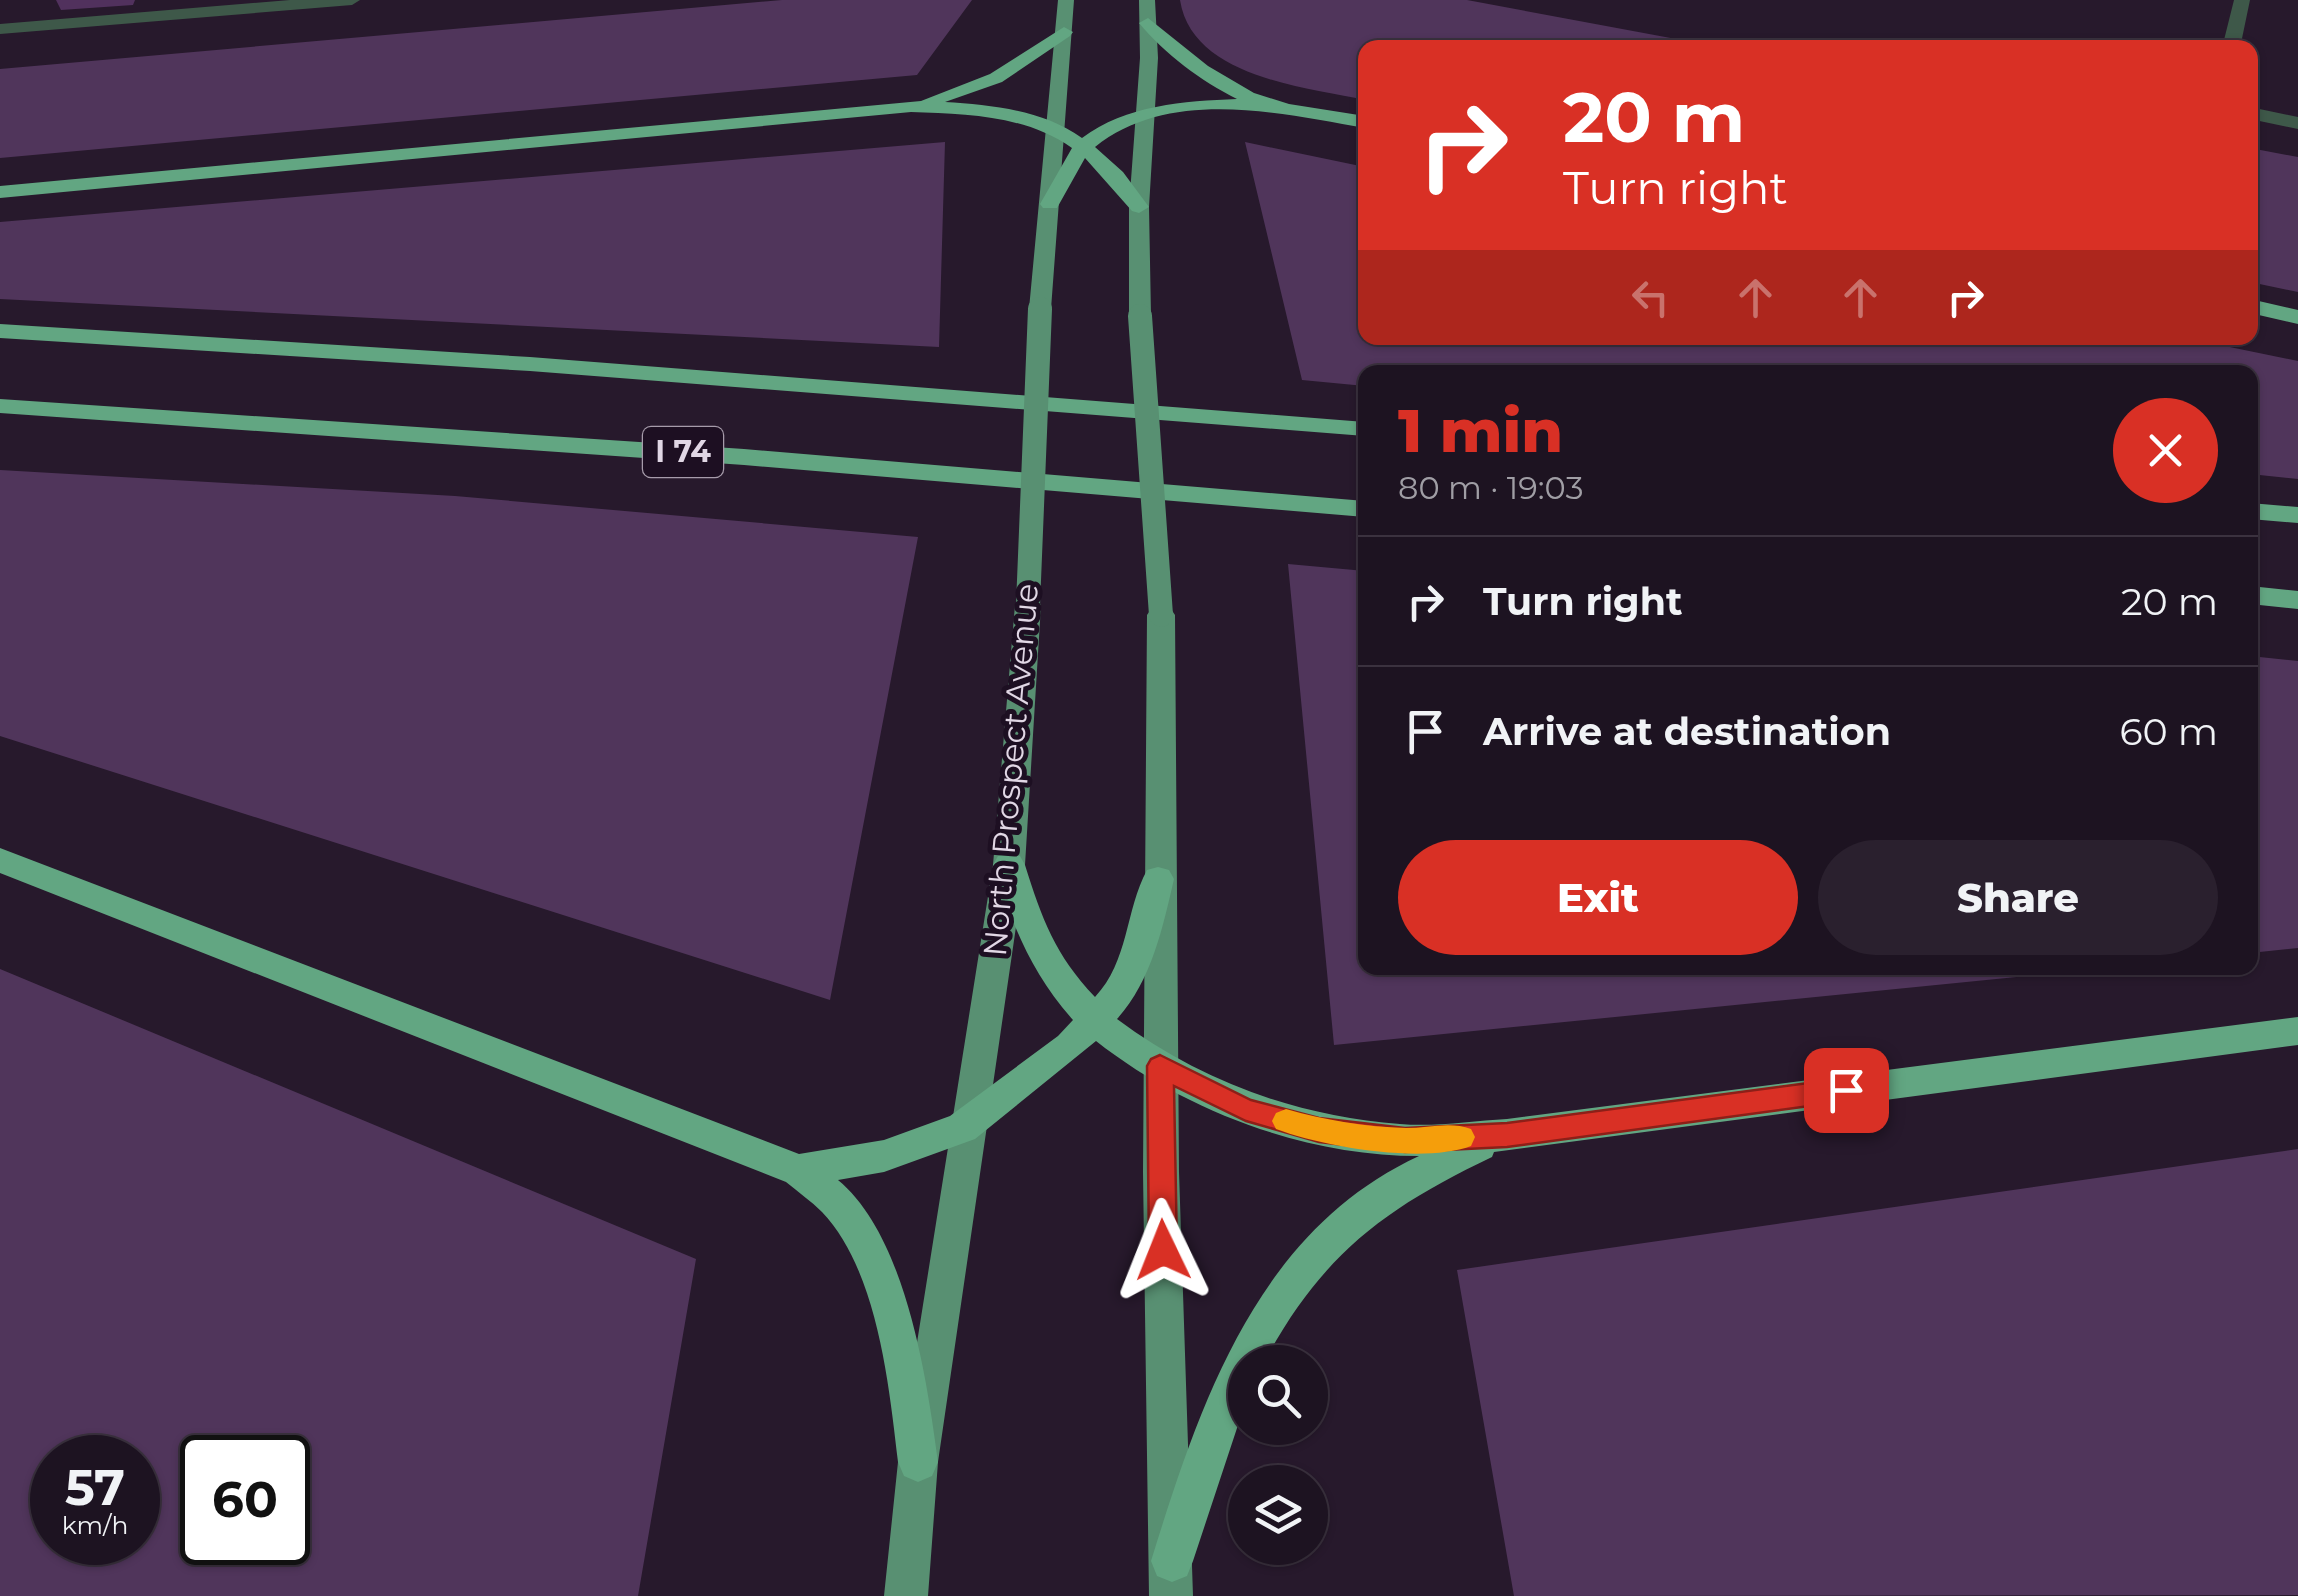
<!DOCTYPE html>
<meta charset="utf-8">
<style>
:root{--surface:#1d1321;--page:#2a202e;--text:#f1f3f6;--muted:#a09ea5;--line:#3b323f;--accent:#d93025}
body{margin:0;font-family:Montserrat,sans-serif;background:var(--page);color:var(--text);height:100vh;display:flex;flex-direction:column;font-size:38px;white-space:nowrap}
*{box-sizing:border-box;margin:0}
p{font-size:32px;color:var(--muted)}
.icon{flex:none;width:55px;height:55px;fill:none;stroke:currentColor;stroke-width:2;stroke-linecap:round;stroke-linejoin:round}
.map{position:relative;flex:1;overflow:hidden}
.sheet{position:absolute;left:1358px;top:365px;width:900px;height:610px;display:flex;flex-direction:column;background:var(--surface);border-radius:20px;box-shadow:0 2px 8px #0004,0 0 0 2px var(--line)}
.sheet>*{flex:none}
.hud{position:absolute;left:1358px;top:40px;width:900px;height:305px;border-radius:20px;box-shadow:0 2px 8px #0004,0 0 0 2px var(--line);background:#d93025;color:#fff;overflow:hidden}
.tools{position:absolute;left:1228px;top:1345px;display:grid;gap:20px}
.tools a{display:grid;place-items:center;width:100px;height:100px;border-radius:50%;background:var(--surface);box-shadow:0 2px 8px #0004,0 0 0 2px var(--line);font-size:50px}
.speed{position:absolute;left:30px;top:1435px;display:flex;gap:20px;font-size:50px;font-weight:700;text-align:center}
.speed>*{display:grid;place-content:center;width:130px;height:130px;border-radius:50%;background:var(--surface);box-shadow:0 2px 8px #0004,0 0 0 2px var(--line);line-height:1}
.speed small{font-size:25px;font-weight:400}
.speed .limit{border:5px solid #111;border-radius:15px;background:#fff;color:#111}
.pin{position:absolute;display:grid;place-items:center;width:85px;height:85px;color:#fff;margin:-42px;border-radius:20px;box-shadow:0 5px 15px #0006}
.me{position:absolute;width:110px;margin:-55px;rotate:358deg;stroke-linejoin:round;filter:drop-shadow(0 0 8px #0008)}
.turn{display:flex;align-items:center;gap:35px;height:210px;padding:0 40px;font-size:45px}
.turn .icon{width:130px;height:130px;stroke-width:2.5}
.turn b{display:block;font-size:70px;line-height:85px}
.lanes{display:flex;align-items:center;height:95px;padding:0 40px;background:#0003;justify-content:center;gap:50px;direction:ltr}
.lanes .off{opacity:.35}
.round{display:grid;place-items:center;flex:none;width:105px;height:105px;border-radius:52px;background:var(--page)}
.head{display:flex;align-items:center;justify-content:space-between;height:170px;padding:0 40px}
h1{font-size:60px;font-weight:800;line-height:75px;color:var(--accent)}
.action{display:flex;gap:20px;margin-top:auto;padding:20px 40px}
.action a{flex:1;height:115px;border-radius:60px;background:var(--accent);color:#fff;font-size:40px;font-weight:800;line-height:115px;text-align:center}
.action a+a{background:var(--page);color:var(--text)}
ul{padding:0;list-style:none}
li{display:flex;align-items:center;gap:30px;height:130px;padding:0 40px;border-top:2px solid var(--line)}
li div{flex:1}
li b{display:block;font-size:38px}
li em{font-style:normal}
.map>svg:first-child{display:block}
.green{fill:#50355b;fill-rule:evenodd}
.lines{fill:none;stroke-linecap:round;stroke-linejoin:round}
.lane{fill:#3e5849;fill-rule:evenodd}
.primary{fill:#589072;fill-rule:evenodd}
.highway{fill:#62a682;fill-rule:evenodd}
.primary-bridge{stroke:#589072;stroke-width:24}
.wall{fill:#51315d}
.route{fill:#d93025;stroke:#8d1f18;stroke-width:2.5}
.slow{fill:#f59e0b}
.labels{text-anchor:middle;stroke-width:10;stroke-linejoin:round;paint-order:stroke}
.shield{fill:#1d0f22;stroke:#a69baa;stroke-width:2.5}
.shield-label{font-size:30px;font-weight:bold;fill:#e1d7e5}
.street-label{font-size:32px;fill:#e1d7e5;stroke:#1d0f22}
</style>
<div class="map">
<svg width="2298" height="1596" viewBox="0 0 2298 1596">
<rect width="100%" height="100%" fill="#27192c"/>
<path class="green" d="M782,0H972L917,75L0,158V69Z
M1180,0H1467L1719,47L1365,48V100C1304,87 1192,77 1180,0Z
M945,142L939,347L0,299V222Z
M1245,142L1365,167V338H2186L2298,361V479L2250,474V372H1365V386L1302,380Z
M2250,148L2298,157V292L2250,282Z
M0,470L455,496L918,537L830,1000L0,736Z
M1288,564L1365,571V968H2107L1334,1045Z
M2250,656L2298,661V948L2250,953Z
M0,969L696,1259L638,1596H0ZM52,1458H138V1542H52ZM202,1458H288V1542H202Z
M2298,1149V1595L1514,1596L1457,1270Z"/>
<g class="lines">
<path class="lane" d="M290,0H360L352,5L0,34V24Z
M2234,0H2250L2240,48H2222Z
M2250,107L2298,117V129L2250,119Z"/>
<path class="primary" d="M1058,0H1074L1051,309L1040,316L1029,309Z
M1139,0H1155L1158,58L1149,207L1151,316L1140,323L1129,316V207L1140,58Z
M1028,596L1037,599L1041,605L1025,865L938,1462L928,1596H884L898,1462L993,865L1015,605L1019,599Z
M1161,606L1171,609L1175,615L1179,1172L1193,1596H1149L1143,1172L1147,615L1151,609Z"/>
<path class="highway" d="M1148,18L1208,66L1254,93L1289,104L1365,116V128C1280,113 1170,87 1095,147L1123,172L1149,207L1139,213L1132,211L1085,158L1057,208H1043L1040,204L1072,148C1025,115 967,114 911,112L0,198V186L921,101L990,74L1064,27L1073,32L1070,36L1002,82L945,102C992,105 1043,110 1082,138C1126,105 1184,101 1237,99C1201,81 1165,54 1139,23Z
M2250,299L2298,310V324L2250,313Z
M0,324L530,357L1365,422V436L530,371L0,338Z
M0,399L744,449L1365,501V517L744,465L0,413Z
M2250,503L2298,507V523L2250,519Z
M2250,586L2298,591V609L2250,604Z
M0,848L799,1154L884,1140L950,1116L1058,1036L1073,1020C1031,973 1012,924 993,865L998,856L1009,853L1020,856L1025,865C1042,919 1055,955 1095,997C1129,961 1125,911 1147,870L1158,867L1169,870L1174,879C1163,927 1151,982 1117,1019C1200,1081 1296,1116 1400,1124C1435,1127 1472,1121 1507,1119L2298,1017V1045L1494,1152L1492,1157C1383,1209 1322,1255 1264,1362H1245V1404L1193,1561L1187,1576L1172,1582L1157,1576L1151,1561C1200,1403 1257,1231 1419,1156C1305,1156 1185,1111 1096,1041L975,1139L884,1172L838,1180C906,1236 927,1379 938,1462L932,1476L918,1482L904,1476L898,1462C889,1386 878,1271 822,1212C811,1201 798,1192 786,1182L0,873Z"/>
<path class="primary-bridge" d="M1140,316L1161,615
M1028,605L1040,309"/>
</g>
<path class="wall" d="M56,0H135L133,5L61,10Z"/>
<path class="route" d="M1160,1055L1251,1100L1319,1118L1405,1128L1507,1123L1846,1078L1855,1082L1859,1090L1855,1098L1846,1101L1507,1147L1405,1152L1319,1142L1246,1121L1174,1086L1177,1250L1173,1260L1163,1264L1153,1260L1149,1250L1147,1066L1151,1059Z"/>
<path class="slow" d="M1286,1109C1324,1120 1366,1127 1406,1128C1427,1128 1451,1121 1471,1129L1475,1137L1471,1146C1423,1164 1324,1147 1276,1129L1272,1121L1276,1113Z"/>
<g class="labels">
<rect class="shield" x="643" y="427" width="80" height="50" rx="8"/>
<g class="shield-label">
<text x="683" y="462">I 74</text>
</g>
<g class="street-label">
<text transform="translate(1011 770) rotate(-85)" y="11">North Prospect Avenue</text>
</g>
</g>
</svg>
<div class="tools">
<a><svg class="icon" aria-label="search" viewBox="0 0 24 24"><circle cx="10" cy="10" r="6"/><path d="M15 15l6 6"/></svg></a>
<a><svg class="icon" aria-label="layers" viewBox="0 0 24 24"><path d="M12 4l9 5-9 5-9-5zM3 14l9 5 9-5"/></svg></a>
</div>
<div class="speed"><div>57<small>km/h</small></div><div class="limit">60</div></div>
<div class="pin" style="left:1846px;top:1090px;background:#d93025"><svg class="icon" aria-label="arrive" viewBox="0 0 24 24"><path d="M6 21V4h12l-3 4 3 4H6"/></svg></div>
<svg class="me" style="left:1163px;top:1250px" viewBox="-20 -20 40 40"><path d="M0-17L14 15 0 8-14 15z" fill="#d93025" stroke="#fff" stroke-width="4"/></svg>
<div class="hud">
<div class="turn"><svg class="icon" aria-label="right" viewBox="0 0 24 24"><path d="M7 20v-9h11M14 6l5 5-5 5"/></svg><div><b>20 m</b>Turn right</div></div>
<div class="lanes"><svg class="icon off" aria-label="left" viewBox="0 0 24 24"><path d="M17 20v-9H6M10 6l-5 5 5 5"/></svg><svg class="icon off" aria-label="ahead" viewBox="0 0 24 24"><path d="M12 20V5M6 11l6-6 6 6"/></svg><svg class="icon off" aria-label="ahead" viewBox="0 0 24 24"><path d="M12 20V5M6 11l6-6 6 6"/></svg><svg class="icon" aria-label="right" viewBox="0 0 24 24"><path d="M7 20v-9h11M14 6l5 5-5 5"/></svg></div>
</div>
<section class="sheet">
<div class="head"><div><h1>1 min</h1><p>80 m · 19:03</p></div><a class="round" style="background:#d93025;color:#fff"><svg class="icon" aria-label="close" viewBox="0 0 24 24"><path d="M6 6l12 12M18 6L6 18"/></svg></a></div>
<ul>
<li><svg class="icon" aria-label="right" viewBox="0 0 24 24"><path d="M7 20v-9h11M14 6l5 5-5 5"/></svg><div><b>Turn right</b></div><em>20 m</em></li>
<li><svg class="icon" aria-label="arrive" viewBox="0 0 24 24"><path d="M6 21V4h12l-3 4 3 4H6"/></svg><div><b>Arrive at destination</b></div><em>60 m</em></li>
</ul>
<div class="action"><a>Exit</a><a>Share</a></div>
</section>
</div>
